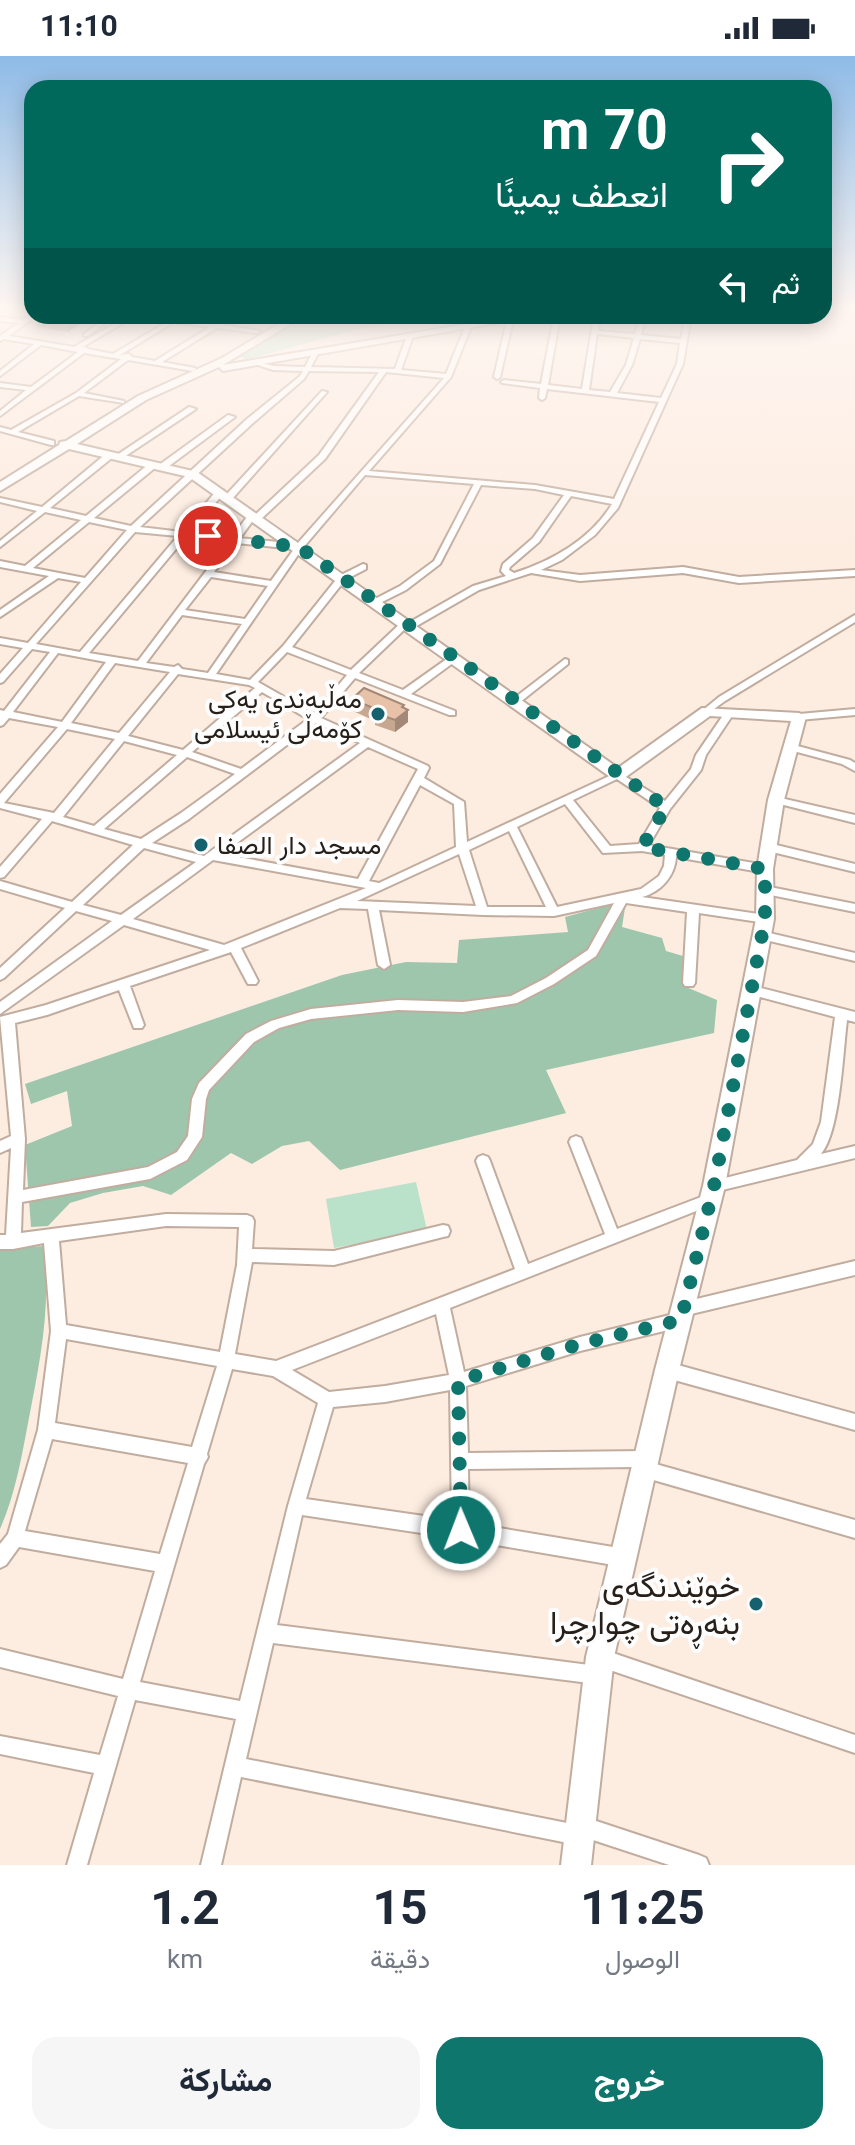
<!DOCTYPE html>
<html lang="ar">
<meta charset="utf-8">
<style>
:root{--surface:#fff;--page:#f6f6f7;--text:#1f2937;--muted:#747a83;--accent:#0f766e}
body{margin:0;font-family:Georgia,Vazirmatn,serif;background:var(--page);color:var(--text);direction:rtl;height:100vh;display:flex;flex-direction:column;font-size:30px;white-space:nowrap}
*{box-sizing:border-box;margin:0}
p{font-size:26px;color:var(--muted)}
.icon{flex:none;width:44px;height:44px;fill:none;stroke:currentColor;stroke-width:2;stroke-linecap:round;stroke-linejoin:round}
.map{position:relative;height:1809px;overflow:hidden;direction:ltr}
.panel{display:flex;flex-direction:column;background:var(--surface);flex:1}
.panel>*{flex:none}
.banner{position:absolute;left:24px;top:24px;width:808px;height:244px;border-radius:24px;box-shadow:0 4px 20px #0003;direction:rtl;background:#00695c;color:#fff;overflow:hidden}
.pin{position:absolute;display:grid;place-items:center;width:68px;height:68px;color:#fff;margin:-34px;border:4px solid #fff;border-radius:50%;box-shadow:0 2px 8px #0007}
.me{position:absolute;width:88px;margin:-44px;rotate:359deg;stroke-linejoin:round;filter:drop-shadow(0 0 6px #0008)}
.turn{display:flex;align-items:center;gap:28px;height:168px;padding:0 32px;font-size:36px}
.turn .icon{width:104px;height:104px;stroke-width:2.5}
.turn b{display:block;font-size:56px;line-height:68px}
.then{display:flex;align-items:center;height:76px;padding:0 32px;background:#0003;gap:16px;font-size:30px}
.eta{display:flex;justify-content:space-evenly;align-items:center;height:136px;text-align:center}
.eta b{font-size:48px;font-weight:700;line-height:56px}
.action{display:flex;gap:16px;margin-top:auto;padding:16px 32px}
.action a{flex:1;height:92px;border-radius:24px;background:var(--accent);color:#fff;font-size:32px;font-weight:700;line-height:92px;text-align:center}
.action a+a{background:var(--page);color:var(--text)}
.status{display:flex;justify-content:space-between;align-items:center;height:56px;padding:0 40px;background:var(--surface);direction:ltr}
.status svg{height:22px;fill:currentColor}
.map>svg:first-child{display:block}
.green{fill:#bae1c9}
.forest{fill:#9dc6ad}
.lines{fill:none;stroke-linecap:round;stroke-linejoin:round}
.street-casing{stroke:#c1ad9f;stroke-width:4}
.secondary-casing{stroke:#c1ad9f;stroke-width:4}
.street{fill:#fff;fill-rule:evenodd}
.secondary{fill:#fff;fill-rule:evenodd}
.wall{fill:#c8a790}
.shaded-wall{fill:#a28876}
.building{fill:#e8c2a8;stroke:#a28876;stroke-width:2}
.route{stroke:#0f766e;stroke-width:14;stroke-dasharray:0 25.2}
.poi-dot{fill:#15616d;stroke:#fdfdfd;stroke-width:3}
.labels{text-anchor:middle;stroke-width:8;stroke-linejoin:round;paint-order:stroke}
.poi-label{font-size:26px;fill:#27201a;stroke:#fdfdfd;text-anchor:end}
.near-poi-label{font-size:32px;fill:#27201a;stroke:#fdfdfd;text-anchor:end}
</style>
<div class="status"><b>11:10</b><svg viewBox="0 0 49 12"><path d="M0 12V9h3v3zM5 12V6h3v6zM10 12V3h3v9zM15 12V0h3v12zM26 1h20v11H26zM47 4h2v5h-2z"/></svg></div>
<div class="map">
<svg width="855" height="1809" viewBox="0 0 855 1809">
<rect width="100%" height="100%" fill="#fdece0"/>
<path class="green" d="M303,260H437L366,271L256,301L245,303L241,300Z
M416,1126L427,1174L334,1192L326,1143Z"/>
<path class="forest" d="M609,849L625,852L622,871L662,882L666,895L683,900L686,931L717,944L714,977L546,1014L566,1057L340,1114L309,1085L282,1090L252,1108L231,1097L171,1139L143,1130L103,1137L70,1147L48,1170L31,1171L25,1089L72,1070L67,1035L31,1048L25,1028L342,919L406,906L457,907L459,884L568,876L565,861Z
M44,1190C51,1254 40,1305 28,1367C21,1404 15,1439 0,1473V1193Z"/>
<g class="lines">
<defs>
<path id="street" d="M0,250H5L0,253Z
M32,258V260H36L9,280L74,291L128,260H153L215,268L228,260H235L222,269L260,275L257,277L217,272L162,306L195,312L196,313L193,315L128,304L84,337L124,345V347L79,340L18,376L54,385V389H51L0,375V371L11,374L76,337L121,303L84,297L0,360V355L26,334L0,331V327L31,331L78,296L41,289L0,320V315L34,288L4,283L0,285V280L19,267L0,265V261L23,264ZM135,260L167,266L113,298L88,293L85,291L81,292ZM174,266L210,271L155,305L132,301L129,298L120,299Z
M107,260H114L88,280H84V278Z
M554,260H560L548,329L582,333L594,260H600L598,275L635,278L640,260H646L641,279L681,283L685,260H691L683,308L618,452L595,479L562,504L541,514L580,519L683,511L739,521L855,514V520L739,527L683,517L580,525L531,517L479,534L413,572L407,571L359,617L403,634L451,600H457V604L411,638L455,655V659H449L355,622L321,662L428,710L429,712L424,722L464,746L467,786L618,716L665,745L691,713L696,699L726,655H732L734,657L706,699L701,714L670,753L649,789L765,809L771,813L765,817L676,801C675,820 661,836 642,841L765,859L771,863L769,866L765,867L699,857L695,927L693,930H685L683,927L687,856L626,847L596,900L554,928L517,947L463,956L398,954L311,963L279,972L254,986L209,1034L206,1043L202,1081L187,1104L150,1123L22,1146L21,1177L166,1158L247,1159L252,1161L254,1165L252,1193L334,1195L443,1169L448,1170L450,1175L448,1180L443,1181L334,1209L252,1206L235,1298L276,1305L515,1213L476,1105L478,1101L483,1099L488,1101L490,1105L528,1208L605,1178L569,1086L571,1082L576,1080L581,1082L617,1173L709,1138L714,1140L716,1144L714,1148L450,1252L464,1316L580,1281L678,1257L676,1253L679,1248L684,1246L855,1205V1219L687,1259L689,1264L686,1269L681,1271L580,1295L466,1330L468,1397L646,1395L652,1397L654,1403L652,1407L855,1464V1482L643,1421L637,1419L635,1411L468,1413L469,1467L625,1493L631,1496L634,1502L631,1508L625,1511L461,1483L302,1459L277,1569L597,1610L603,1613L606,1619L603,1625L597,1628L273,1587L246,1703L572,1768L574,1763L581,1760L699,1799L706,1802L709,1809H669L587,1782L585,1786L578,1789L241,1721L221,1809H201L236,1663L135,1644L87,1809H67L94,1717L0,1698V1680L100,1699L118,1640L0,1611V1593L123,1623L155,1515L19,1491L6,1509L0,1512V1488L8,1478L38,1374L51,1275L44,1187L13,1193H0V1179H6L11,1092L0,1097V1085L11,1080L0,961L46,949L210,894L124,869L0,958V946L112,865L76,855L4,922L0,924V912L65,852L0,833V825L72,846L133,789L52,765L4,821L0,822V811L42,763L0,752V738L58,671L9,662L3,669L0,670V654L4,655L50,596L32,593L3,626L0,627V618L23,592L0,588V582L28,587L81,526L58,522L0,561V554L49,520L0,511V505L25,510L81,464L45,456L0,491V485L37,455L0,446V442L42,451L107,397H113V401L50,452L86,460L150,407H156V411L94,462L131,470L247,363L299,321L303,315L273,314L252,307V305L274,310L305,311L313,296L316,294L319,296L311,311L395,313L407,280L410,278L413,280L401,314L446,318L465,271L468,269L471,271L451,321L369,415L535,429L614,443L659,346L547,333L545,342L542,344L539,342L540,332L502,327L501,326L504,324L541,328ZM597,278L634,282L626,309L610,336L589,334ZM640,283L680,287L677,308L661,342L617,337L632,309ZM309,315L379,316L319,399L256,458L250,457L232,481L190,477L223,438V434H217L182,476L140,471L253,367L304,323ZM386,316L444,322L297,488L240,482L254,463L260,464L325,403ZM365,419L474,428L434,505L400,530L373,544L372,546L376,549L406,534L440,508L481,429L535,433L564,439L533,482L503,508L501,515L506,520L473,530L410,566L403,565L351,614L292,591L345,524L366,513V509L363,508L339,520L283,590L250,624L216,618L302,493ZM571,440L612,448C591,483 552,505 514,517L509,514L510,511L539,486ZM89,466L127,474L85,522L33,512ZM135,476L178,480L80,596L36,588ZM186,481L228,486L138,605L89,597ZM236,487L294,493L271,525L214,516ZM211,521L268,530L245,563L185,554ZM182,559L242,568L208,617L182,613L178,609L174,611L146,607ZM287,596L347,619L314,658L258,626ZM58,597L106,606L62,666L13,656ZM115,607L170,616L119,677L71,667ZM178,618L249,629L255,632L183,694L128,680ZM262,636L308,663L241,713L192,696ZM316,667L360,687L204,800L152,787L189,763ZM67,673L115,683L54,757L4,747ZM124,685L177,699L94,770L63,761ZM368,691L418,713L358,823L222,798ZM187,701L235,718L181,757L141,783L104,773ZM617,723L660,752L639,788L610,790L573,744ZM420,729L454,748L456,791L379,827L369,825ZM565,748L603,797L642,795L665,799L664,810L659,820L641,833L557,851L517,771ZM509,775L546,851H487L469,794ZM144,792L196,806L121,859L83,849ZM459,798L476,850L357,845ZM213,804L366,832L224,889L133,863ZM614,847L588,894L546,922L511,940L463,946L398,944L311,953L271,965L246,978L199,1027L192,1043L188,1080L177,1096L148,1111L23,1134L25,1083L15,967L47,959L119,934L134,972H142L144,969L130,930L231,896L248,928H256L258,925L241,892L340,852L368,853L378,909L384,913L390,909L379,854L483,859L554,860ZM166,1170L239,1171L237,1209L220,1296L66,1269L59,1185ZM436,1258L449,1319L385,1330L329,1336L292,1314ZM66,1283L217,1310L192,1391L55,1367ZM232,1313L273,1320L318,1347L288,1450L240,1645L140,1626L204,1408L208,1401L207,1398ZM450,1334L452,1464L306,1443L333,1351L385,1346ZM52,1383L188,1407L160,1498L25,1475Z
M510,262L513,264L500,321L497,323L494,321L507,264Z
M322,335L327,336L232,443H226V439Z
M189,351L196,353L121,403L114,401Z
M228,359L235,361L165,413H159V409Z
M855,559V566L725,645L707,658L702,655L719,641Z
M565,603L568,604V608L519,647H513V643Z
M855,653V659L799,664L794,661L799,658Z
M790,688L850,704L855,707V715L842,708L786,693V689Z
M776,741L855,759V767L772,746L771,744L772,742Z
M768,787L855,808V816L764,794L763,791L764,788Z
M765,830L855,848V856L761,837L759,834Z
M761,875L855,897V905L757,882L755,879L757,876Z
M749,929L855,956V966L847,964C843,996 840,1076 821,1098L855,1090V1102L714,1136L709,1134L707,1130L709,1126L797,1104L813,1088L821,1066L835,961L745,937L743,934L745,931Z
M667,1306L855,1358V1374L667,1322L661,1319L659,1314L661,1309Z
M601,1593L855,1679V1697L601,1611L595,1608L592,1602L595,1596Z"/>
<path id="secondary" d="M292,260H304L223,309L515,260H537L223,315L219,311L146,344L77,388L197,416L618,712L702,652L799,657L806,661L784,744L773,813L774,863L725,1130L679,1314L614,1601L591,1809H561L586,1601L655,1314L703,1130L756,863L757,813L768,744L791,665L710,660L623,723H613L189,421L69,393L0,435V426L59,389L60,386L66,385L138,340L222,302Z"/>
</defs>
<use href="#street" class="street-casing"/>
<use href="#secondary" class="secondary-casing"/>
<use href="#street" class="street"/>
<use href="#secondary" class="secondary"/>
</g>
<path class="wall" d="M36,260H92L68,276L37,271L35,261Z
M352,643L404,652L408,666L395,676L375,669V665L353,655Z"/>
<path class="shaded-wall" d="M74,260H92L68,276L66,265Z
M404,649V657L408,654V666L395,676V664Z"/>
<path class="building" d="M36,260H74L66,265L35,261Z
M364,632L404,649L402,651L408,654L395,664L375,657L378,654L352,643Z"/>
<linearGradient id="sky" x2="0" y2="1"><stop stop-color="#8ebbe7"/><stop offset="0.5" stop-color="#fef6f1"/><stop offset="1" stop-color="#fef6f1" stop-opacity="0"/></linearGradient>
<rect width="855" height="503" fill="url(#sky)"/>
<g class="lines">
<path class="route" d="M208,480L299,491L666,751L642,791L765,813V863L714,1130L681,1264L580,1288L458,1325L461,1474"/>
</g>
<g class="poi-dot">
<circle cx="378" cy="658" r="8"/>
<circle cx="201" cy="789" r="8"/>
<circle cx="756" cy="1548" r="8"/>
</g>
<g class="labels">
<g class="poi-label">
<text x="362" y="652">مەڵبەندی یەکی<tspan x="362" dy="30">کۆمەڵی ئیسلامی</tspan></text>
<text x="217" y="798" text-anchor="start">مسجد دار الصفا</text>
</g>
<g class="near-poi-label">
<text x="740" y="1541">خوێندنگەی<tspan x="740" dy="37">بنەڕەتی چوارچرا</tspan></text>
</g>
</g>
</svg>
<div class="pin" style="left:208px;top:480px;background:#d93025"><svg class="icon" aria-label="arrive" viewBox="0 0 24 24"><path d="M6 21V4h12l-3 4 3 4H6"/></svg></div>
<svg class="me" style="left:461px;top:1474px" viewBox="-20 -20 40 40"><circle r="17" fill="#0f766e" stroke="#fff" stroke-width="3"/><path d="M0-11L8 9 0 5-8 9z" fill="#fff"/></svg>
<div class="banner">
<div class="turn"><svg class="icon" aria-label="right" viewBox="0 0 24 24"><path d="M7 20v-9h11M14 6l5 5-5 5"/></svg><div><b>70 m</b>انعطف يمينًا</div></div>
<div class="then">ثم<svg class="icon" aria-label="left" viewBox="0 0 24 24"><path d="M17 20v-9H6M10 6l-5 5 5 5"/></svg></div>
</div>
</div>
<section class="panel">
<div class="eta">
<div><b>11:25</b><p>الوصول</p></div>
<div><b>15</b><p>دقيقة</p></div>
<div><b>1.2</b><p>km</p></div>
</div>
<div class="action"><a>خروج</a><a>مشاركة</a></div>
</section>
